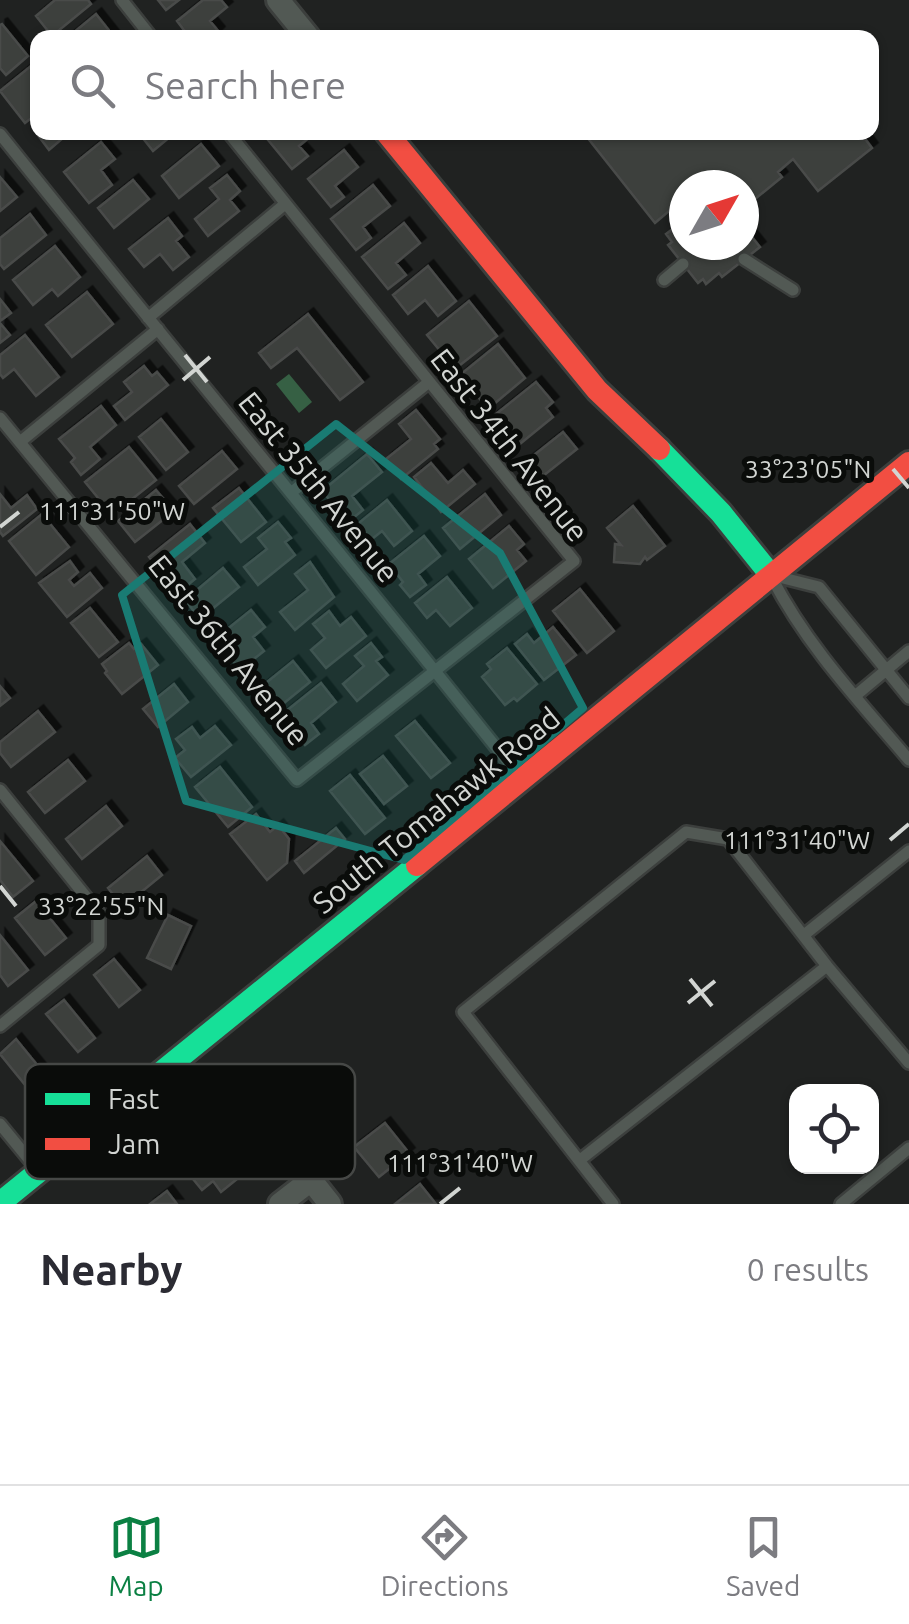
<!DOCTYPE html>
<html lang="en">
<head>
<meta charset="utf-8">
<style>
  :root { --surface:#fff; --page:#f2f2f3; --text:#2b2b33; --muted:#7c7c81; --line:#e1e1e2; --accent:#0b8043 }
  body { margin:0; font-family:Ubuntu,sans-serif; background:var(--page); color:var(--text) }
  .controls { position:absolute; right:30px; bottom:30px; display:grid; overflow:hidden; border-radius:20px; box-shadow:0 2px 8px #0004 }
  .controls button { width:90px; height:90px; display:grid; place-items:center; padding:0; border:0; border-bottom:2px solid var(--line); background:var(--surface); color:var(--text); font:50px sans-serif }
  .compass { position:absolute; left:669px; top:170px; width:90px; height:90px; border-radius:50%; background:var(--surface); box-shadow:0 2px 8px #0004; rotate:51deg }
  .list { margin:0; padding:0; list-style:none }
  h2 { display:flex; justify-content:space-between; align-items:center; height:130px; margin:0; padding:0 40px; font-size:42px }
  h2 small { font-size:32px; font-weight:400; color:var(--muted) }
  .icon { flex:none; width:55px; height:55px; fill:none; stroke:currentColor; stroke-width:2; stroke-linecap:round; stroke-linejoin:round }
  .map { position:relative; flex:none; width:909px; height:1204px; overflow:hidden }
  .search { position:absolute; background:var(--surface); box-shadow:0 2px 8px #0004; left:30px; right:30px; top:30px; height:110px; display:flex; align-items:center; gap:25px; box-sizing:border-box; padding:0 35px; border-radius:20px; color:var(--muted); font-size:38px }
  .sheet { height:280px; background:var(--surface) }
  nav { display:flex; justify-content:space-around; align-items:center; box-sizing:border-box; height:140px; border-top:2px solid var(--line); background:var(--surface); font-size:28px; color:var(--muted) }
  nav a { display:grid; justify-items:center; gap:5px }
  nav .on { color:var(--accent) }
  .map>svg:first-child { display:block }
  .water { fill:#366044 }
  .building { fill:#3e3f3e; stroke:#494b4a; stroke-width:2.5; filter:url(#shadow) }
  .lines { fill:none; stroke-linecap:round; stroke-linejoin:round }
  .lane-casing { stroke:#3c3f3d; stroke-width:16 }
  .street-casing { stroke:#3c3f3d; stroke-width:28 }
  .fast-casing { stroke:#3c3f3d; stroke-width:28 }
  .jam-casing { stroke:#3c3f3d; stroke-width:28 }
  .lane { stroke:#525954; stroke-width:11 }
  .street { stroke:#525954; stroke-width:22 }
  .fast { stroke:#16e098; stroke-width:22 }
  .jam { stroke:#f24e42; stroke-width:22 }
  .marked { fill:#197b73; fill-opacity:0.2; stroke:#197b73; stroke-width:8; stroke-linejoin:round }
  .ticks { fill:none; stroke:#d2d5d2; stroke-width:4 }
  .labels { text-anchor:middle; dominant-baseline:central; stroke-width:10; stroke-linejoin:round; paint-order:stroke }
  .street-label { font-size:30px; fill:#d2d5d2; stroke:#0a0c0a }
  .key { fill:#0a0c0a; stroke:#464846; stroke-width:2.5 }
  .key-label { font-size:28px; fill:#d2d5d2 }
  .ticks-label { font-size:25px; text-anchor:middle; fill:#d2d5d2; stroke:#0a0c0a; stroke-width:10; stroke-linejoin:round; paint-order:stroke }
</style>
</head>
<body>
<div class="map">
<svg width="909" height="1204" viewBox="0 0 909 1204">
  <defs>
    <filter id="shadow"><feDropShadow dx="5.5" dy="-5.5" stdDeviation="0" flood-color="#0009"/></filter>
  </defs>
  <rect width="100%" height="100%" fill="#202221"/>
  <!-- water -->
  <path class="water" d="M289,374L312,402L299,413L276,384Z"/>
  <!-- building -->
  <path class="building" d="M55,0H88L91,4L52,36L36,16Z
    M158,0H179L166,10Z
    M203,0H221L227,7L210,21L219,32L213,38H198L194,34L190,38L177,21Z
    M96,14L115,38H67Z
    M2,24L28,56L6,75L0,68V25Z
    M31,66L38,74V113L25,123L0,91Z
    M38,127V132H70L49,150L34,130Z
    M138,132H176L153,151Z
    M277,132H316L299,146L308,156L292,169L268,140Z
    M583,132H860L872,148L818,191L793,159L778,172L782,177L749,204L744,197V185H684V245H744V227L760,247L722,277L719,273L706,284L703,279L698,283L668,245L672,242L666,234L679,224L669,211L655,223Z
    M101,142L115,159L101,170L112,185L89,203L64,172Z
    M201,144L219,166L179,198L162,176Z
    M344,150L358,167L335,186L344,197L331,207L308,179Z
    M227,175L240,191L230,200L239,211L208,236L195,219L219,199L210,188Z
    M0,177L17,197L0,211Z
    M133,180L149,199L114,228L98,208Z
    M373,185L390,206L363,227L371,238L356,250L331,219Z
    M30,214L46,235L4,269L0,264V238Z
    M168,218L182,236L176,241L189,257L173,270L160,254L144,267L129,249Z
    M404,223L420,243L396,263L406,275L388,289L362,257Z
    M55,246L80,277L58,296L52,289L33,305L13,280Z
    M428,266L456,301L438,316L425,300L408,314L393,295Z
    M87,292L113,324L72,357L46,325Z
    M0,299L11,313L0,321Z
    M469,301L497,336L455,369L427,335Z
    M308,314L363,382L340,400L297,348L271,368L259,353Z
    M0,323L10,335L0,343Z
    M25,335L59,377L36,396L14,369L3,378L0,374V355Z
    M498,344L525,378L488,409L460,375Z
    M144,366L152,376L157,372L168,385L125,420L114,406L132,392L124,382Z
    M536,382L553,402L546,408L553,417L515,448L491,418Z
    M101,406L116,425L90,447L100,459L81,475L71,462L75,458L59,439Z
    M416,410L440,439L434,444L438,449L401,479L386,459L411,439L399,424Z
    M161,419L188,452L166,470L139,437Z
    M563,432L577,449L543,476L529,459Z
    M129,447L156,480L112,515L85,482Z
    M222,451L237,469L194,504L179,486Z
    M367,454L382,472L352,496L363,510L348,522L322,491Z
    M431,463L448,483L463,470L475,484L441,512L414,477Z
    M239,488L266,522L241,542L213,508Z
    M156,490L174,511L135,542L118,521Z
    M0,494L11,508L27,495L37,509L3,536L0,532Z
    M485,494L501,515L460,549L443,528Z
    M387,500L412,531L394,546L382,531L367,543L354,527Z
    M633,506L665,546L647,560L645,557L640,564L614,562L615,544L621,545L607,528Z
    M42,514L69,547L36,575L9,541Z
    M278,522L291,538L285,542L295,555L258,585L244,567L267,549L258,538Z
    M190,524L205,543L182,562L195,579L178,593L149,557Z
    M509,526L524,544L517,550L526,561L493,588L469,559Z
    M424,536L440,556L418,574L426,585L410,597L400,585L403,582L389,564Z
    M70,561L78,572L69,580L74,586L90,573L102,588L67,617L39,583Z
    M310,562L334,597L295,630L280,612L308,590L295,574Z
    M223,568L239,587L200,619L185,600Z
    M447,577L472,608L450,626L436,610L427,618L415,603Z
    M580,589L614,631L587,653L553,611Z
    M90,608L118,642L99,657L71,623Z
    M251,610L265,627L253,637L264,651L240,670L215,639Z
    M329,611L340,626L351,617L366,636L326,668L311,650L325,638L313,624Z
    M553,627L576,655L544,680L515,644L527,634L534,643Z
    M129,643L134,649L141,644L158,665L122,694L105,673L107,671L102,664Z
    M371,643L382,657L376,661L388,675L357,701L343,684L364,666L355,656Z
    M507,648L537,684L517,701L514,698L505,705L482,677L491,669L487,664Z
    M293,661L310,682L273,712L256,691Z
    M321,683L336,702L311,723L319,734L305,745L280,716Z
    M174,684L188,702L158,727L143,709Z
    M0,686L10,698L0,706Z
    M38,711L55,732L11,767L0,753V742Z
    M415,721L450,763L431,778L396,736Z
    M215,726L231,745L191,777L175,758L185,750L176,739L192,727L200,738Z
    M383,756L407,786L384,804L360,774Z
    M68,760L85,781L45,813L28,792Z
    M220,767L252,807L228,827L195,787Z
    M350,775L385,818L365,834L330,791Z
    M106,806L122,826L82,859L66,839Z
    M256,814L270,832L278,825L289,839L287,863L267,880L230,834Z
    M336,828L345,839L304,873L295,861Z
    M0,841L33,881L13,897L0,880Z
    M147,856L162,875L123,907L108,888Z
    M36,901L66,938L45,955L15,918Z
    M168,915L191,926L171,969L147,958Z
    M0,935L28,970L8,986L0,975Z
    M114,959L140,990L119,1007L94,975Z
    M64,1000L95,1038L78,1052L46,1014Z
    M16,1039L47,1077L30,1091L0,1054Z
    M385,1123L409,1153L379,1177L354,1147Z
    M202,1135L237,1179L221,1192L213,1181L202,1190L175,1157Z
    M420,1184L436,1204H395Z
    M167,1191L177,1204H150Z"/>
  <g class="lines">
    <!-- lane casing -->
    <g class="lane-casing">
      <path id="lane" d="M122,0L152,38
        M0,134C172,349 348,561 519,776
        M744,259L793,290
        M664,280L683,264
        M148,318L285,204
        M0,418L297,780L574,561L228,132
        M20,442L158,329
        M292,492L429,382
        M779,577L819,587L909,698
        M772,578C807,646 860,702 909,760
        M855,696L909,651
        M0,790L99,913V945L0,1026
        M804,935L909,851
        M0,1124L36,1168
        M580,1160L827,966
        M613,1204L463,1012L686,832L728,839L827,966L909,1063
        M841,1204L909,1148"/>
    </g>
    <!-- street casing -->
    <g class="street-casing">
      <path id="street" d="M278,0L309,38
        M280,1204L311,1180L330,1204"/>
    </g>
    <!-- fast casing -->
    <g class="fast-casing">
      <path id="fast" d="M659,449L721,513L770,574
        M0,1203L417,865"/>
    </g>
    <!-- jam casing -->
    <g class="jam-casing">
      <path id="jam" d="M386,132L597,390L659,449
        M417,865L909,463"/>
    </g>
    <!-- lane -->
    <use href="#lane" class="lane"/>
    <!-- street -->
    <use href="#street" class="street"/>
    <!-- fast -->
    <use href="#fast" class="fast"/>
    <!-- jam -->
    <use href="#jam" class="jam"/>
  </g>
  <!-- marked area -->
  <path class="marked" d="M336,424L500,553L583,708L404,860L186,801L122,595Z"/>
  <!-- ticks -->
  <path class="ticks" d="M185,355L207,382M183,380L210,357M893,469L909,488M0,527L19,512M890,840L909,824M0,886L16,906M690,979L712,1006M688,1003L715,981M440,1204L460,1188"/>
  <g class="labels">
    <!-- street labels -->
    <g class="street-label">
      <text transform="translate(510 445) rotate(52)">East 34th Avenue</text>
      <text transform="translate(319 487) rotate(51)">East 35th Avenue</text>
      <text transform="translate(229 650) rotate(51)">East 36th Avenue</text>
      <text transform="translate(436 810) rotate(-39)">South Tomahawk Road</text>
    </g>
  </g>
  <!-- legend -->
  <rect x="25" y="1064" width="330" height="115" rx="15" class="key"/>
  <rect x="45" y="1093" width="45" height="12" fill="#16e098"/>
  <rect x="45" y="1138" width="45" height="12" fill="#f24e42"/>
  <g class="key-label">
    <text x="108" y="1109">Fast</text>
    <text x="108" y="1154">Jam</text>
  </g>
  <g class="ticks-label">
    <text x="808" y="478">33°23'05"N</text>
    <text x="112" y="520">111°31'50"W</text>
    <text x="797" y="849">111°31'40"W</text>
    <text x="101" y="915">33°22'55"N</text>
    <text x="460" y="1172">111°31'40"W</text>
  </g>
</svg>
<div class="controls">
<button><svg class="icon" aria-label="locate" viewBox="0 0 24 24"><circle cx="12" cy="12" r="6"/><path d="M12 2v4M12 18v4M2 12h4M18 12h4"/></svg></button>
</div>
<svg class="compass" viewBox="-18 -18 36 36"><path d="M0-13l5 13h-10z" fill="#e53935"/><path d="M0 13l5-13h-10z" fill="#7c7c81"/></svg>
<div class="search"><svg class="icon" aria-label="search" viewBox="0 0 24 24"><circle cx="10" cy="10" r="6"/><path d="M15 15l6 6"/></svg>Search here</div>
</div>
<section class="sheet">
<h2>Nearby<small>0 results</small></h2>
<ul class="list">
</ul>
</section>
<nav>
<a class="on"><svg class="icon" aria-label="map" viewBox="0 0 24 24"><path d="M3 6l6-2 6 2 6-2v14l-6 2-6-2-6 2zM9 4v14M15 6v14"/></svg>Map</a>
<a><svg class="icon" aria-label="directions" viewBox="0 0 24 24"><path d="M12 3l9 9-9 9-9-9zM9 14v-3h6M13 9l2 2-2 2"/></svg>Directions</a>
<a><svg class="icon" aria-label="saved" viewBox="0 0 24 24"><path d="M7 4h10v16l-5-4-5 4z"/></svg>Saved</a>
</nav>
</body>
</html>
